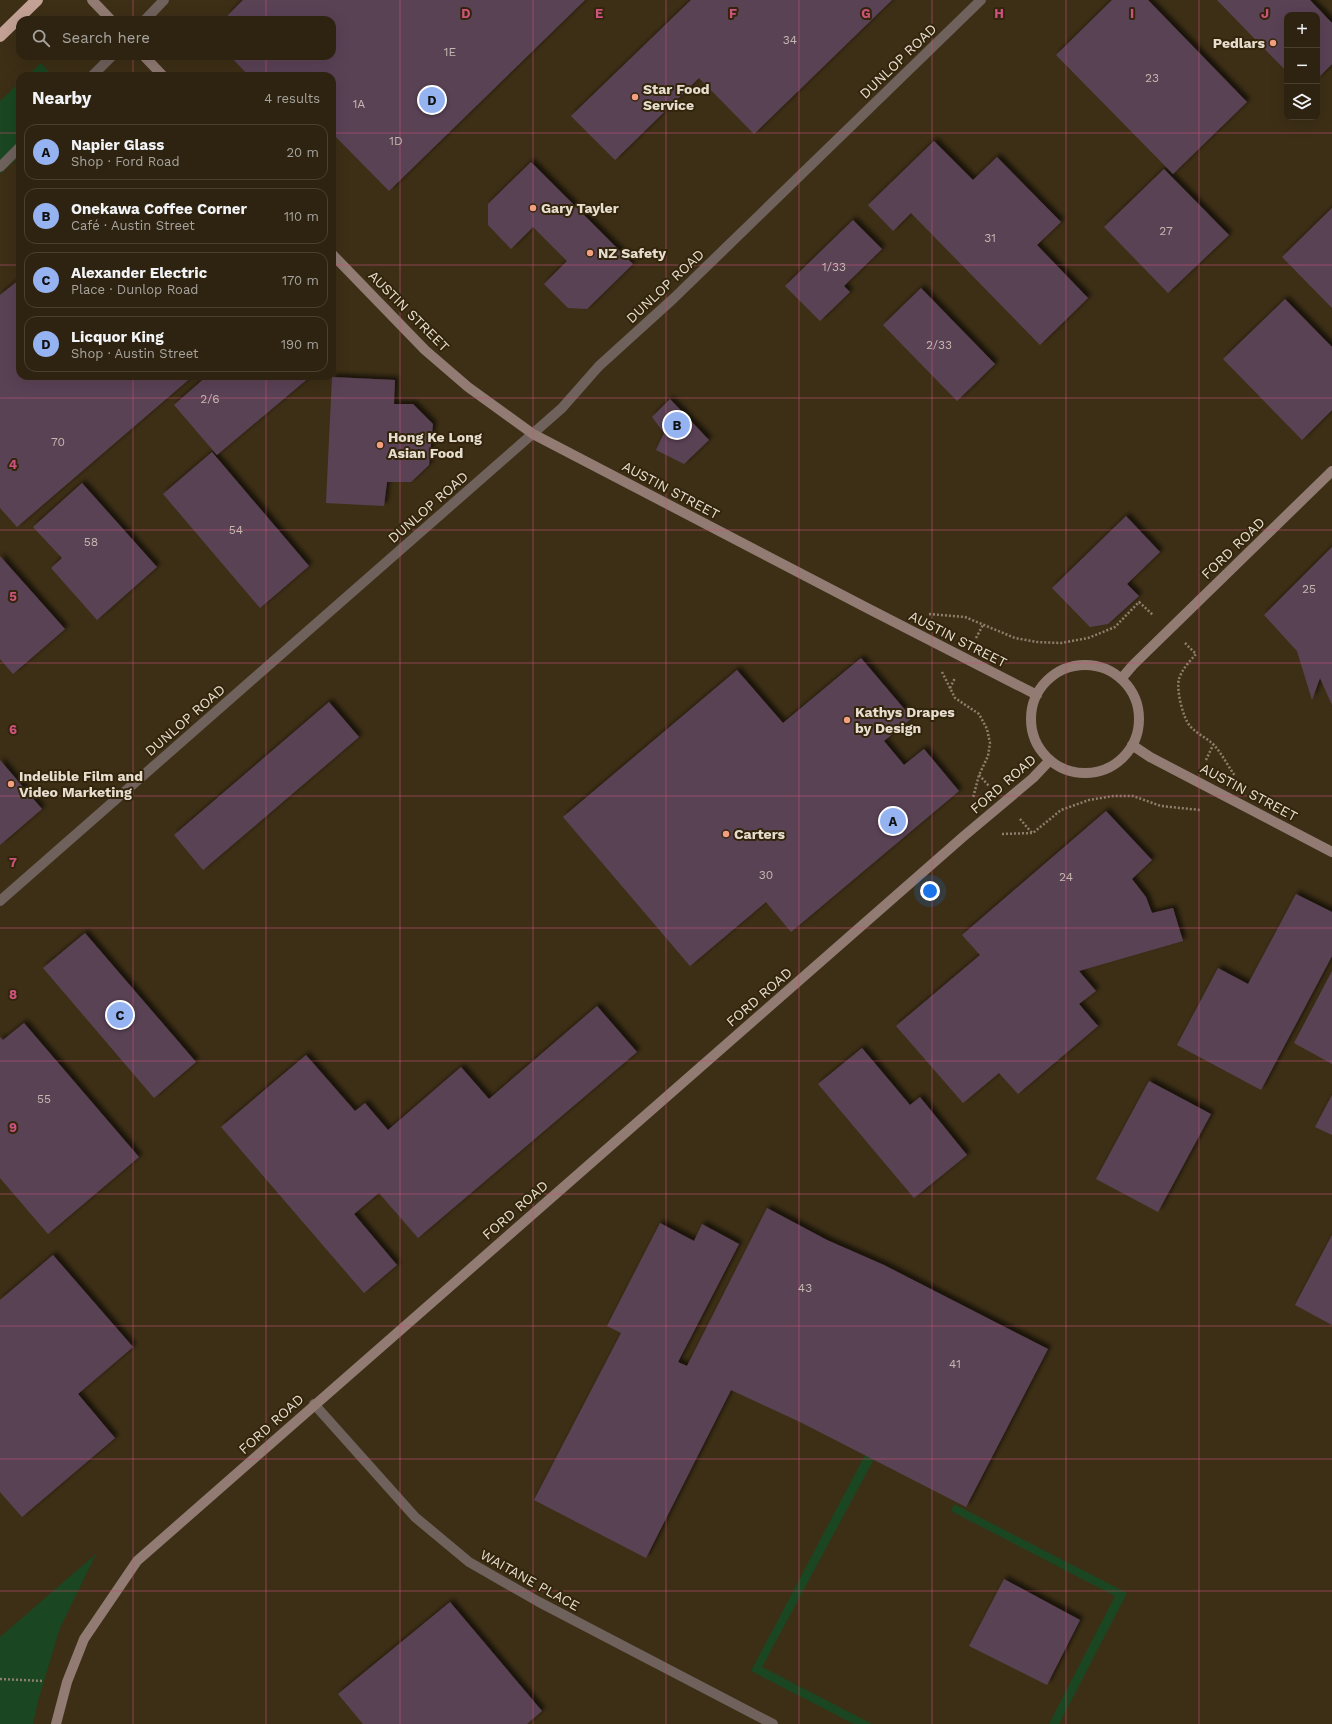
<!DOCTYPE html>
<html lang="en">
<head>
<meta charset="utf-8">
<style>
  :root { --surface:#2e2310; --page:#362b19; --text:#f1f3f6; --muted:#a7a49f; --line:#494030; --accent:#95b2f1 }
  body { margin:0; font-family:"Work Sans",sans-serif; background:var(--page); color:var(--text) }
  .controls { position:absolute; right:12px; top:12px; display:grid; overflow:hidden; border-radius:8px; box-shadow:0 4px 16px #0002 }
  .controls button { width:36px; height:36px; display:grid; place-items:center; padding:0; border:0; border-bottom:1px solid var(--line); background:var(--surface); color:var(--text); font:20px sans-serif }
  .you { position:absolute; left:930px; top:891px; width:14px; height:14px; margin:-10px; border:3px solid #fff; border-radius:50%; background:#1a73e8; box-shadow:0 0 0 6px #1a73e833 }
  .badge { display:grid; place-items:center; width:26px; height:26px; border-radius:50%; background:var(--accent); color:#111; font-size:13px; font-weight:700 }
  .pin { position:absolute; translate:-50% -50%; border:2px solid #fff; box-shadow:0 1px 4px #0006 }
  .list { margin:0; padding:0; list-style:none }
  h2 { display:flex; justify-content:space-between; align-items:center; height:52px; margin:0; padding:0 16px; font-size:17px }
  h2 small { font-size:13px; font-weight:400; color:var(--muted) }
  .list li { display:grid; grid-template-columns:26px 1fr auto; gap:12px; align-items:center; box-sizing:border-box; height:56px; margin:0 8px 8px; padding:0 8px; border:1px solid var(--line); border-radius:12px }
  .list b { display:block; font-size:15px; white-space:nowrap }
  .list p { margin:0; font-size:13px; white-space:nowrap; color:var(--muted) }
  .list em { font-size:13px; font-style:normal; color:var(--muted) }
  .icon { flex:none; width:22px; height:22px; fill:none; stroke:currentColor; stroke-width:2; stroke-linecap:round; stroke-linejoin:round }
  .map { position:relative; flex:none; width:1332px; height:1724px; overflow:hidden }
  .search { position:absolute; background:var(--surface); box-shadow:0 4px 16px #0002; left:16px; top:16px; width:320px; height:44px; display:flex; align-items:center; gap:10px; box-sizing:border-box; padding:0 14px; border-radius:12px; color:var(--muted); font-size:15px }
  .panel { position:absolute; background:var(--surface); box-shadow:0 4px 16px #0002; left:16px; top:72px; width:320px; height:308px; border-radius:12px }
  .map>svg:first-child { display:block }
  .green { fill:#1a4721 }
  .building { fill:#5a4255; filter:url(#shadow) }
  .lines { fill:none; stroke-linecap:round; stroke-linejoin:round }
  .path { stroke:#8c806c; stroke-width:2.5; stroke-dasharray:2 2; stroke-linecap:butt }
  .lane { stroke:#6f615c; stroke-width:10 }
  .street { stroke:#6f615c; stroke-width:10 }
  .secondary { stroke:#917b73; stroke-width:10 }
  .highway { stroke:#c3a195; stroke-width:12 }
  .grid { fill:none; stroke:#cd537e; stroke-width:1; stroke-opacity:0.55 }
  .poi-dot { fill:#f2a081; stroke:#33250c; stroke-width:1.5 }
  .labels { text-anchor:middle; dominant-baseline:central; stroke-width:4; stroke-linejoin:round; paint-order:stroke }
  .number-label { font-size:12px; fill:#c4b7b0 }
  .poi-label { font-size:14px; font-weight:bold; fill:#e7decf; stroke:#33250c; text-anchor:start }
  .street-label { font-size:14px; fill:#e7decf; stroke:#33250c }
  .grid-label { font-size:13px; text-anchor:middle; font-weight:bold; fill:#cd537e; stroke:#33250c; stroke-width:4; stroke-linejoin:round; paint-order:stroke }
</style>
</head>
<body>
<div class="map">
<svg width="1332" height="1724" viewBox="0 0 1332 1724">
  <defs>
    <filter id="shadow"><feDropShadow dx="3.5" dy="-3.5" stdDeviation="2" flood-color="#0009"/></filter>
  </defs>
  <rect width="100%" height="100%" fill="#3d2f16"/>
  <!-- green -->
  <path class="green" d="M41,63L52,76H27Z
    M20,82V156L0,174V101Z
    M865,1455L874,1459L762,1667L872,1724H854L751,1671Z
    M954,1504L1127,1593L1059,1724H1049L1115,1596L951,1511Z
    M96,1554L60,1628L38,1701L33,1724H0V1637Z"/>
  <!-- building -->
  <path class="building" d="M243,0H585L389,191L332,133V76H249L230,56H332V20H229L228,15Z
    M691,0H892L754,134L699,78L615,160L571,116Z
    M1112,0H1148L1247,102L1173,174L1056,55Z
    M1217,0H1310L1332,23V64L1317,79V15H1287V72Z
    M934,141L973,180L997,157L1061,222L1037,245L1088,298L1040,345L911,213L893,231L868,205Z
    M531,162L633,264L587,309L568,308L544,284L567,261L533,227L511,249L488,225V204Z
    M1164,169L1229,235L1168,293L1104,227Z
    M1332,208V308L1282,257Z
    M853,220L882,249L844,286L850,292L820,321L785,286Z
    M20,279V376H193L17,527L0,508V295Z
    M921,288L995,364L957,401L883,325Z
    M1285,299L1332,347V410L1302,440L1223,359Z
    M207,376H311L217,455L174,405Z
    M332,377L395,380L394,404H413L433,424L429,465L411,482H387L384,506L326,503Z
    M670,399L709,440L684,464L656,450L664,433L652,417Z
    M212,452L309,566L260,608L163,494Z
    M82,483L157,567L97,620L51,568L62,558L33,527Z
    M1126,516L1160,552L1127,584L1139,596L1108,624L1090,627L1052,588Z
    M1332,547V705L1320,678L1312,700L1297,651L1264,615Z
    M0,556L65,629L13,674L0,659Z
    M861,658L912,718L884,741L904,765L924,749L959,791L791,932L766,902L690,966L563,817L737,670L783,723Z
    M329,702L359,737L203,870L174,835Z
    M0,760L42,809L0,845Z
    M1106,811L1152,860L1132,879L1146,897L1152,913L1173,908L1183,941L1079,971L1096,991L1079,1004L1098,1026L1018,1094L999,1073L963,1103L896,1026L980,955L962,935Z
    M1296,894L1332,912V956L1261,1090L1177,1045L1218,968L1248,984Z
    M85,933L196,1062L154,1098L43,968Z
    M1332,971V1064L1294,1043Z
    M597,1006L637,1052L418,1238L379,1193L354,1214L397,1265L364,1293L221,1127L306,1055L355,1111L365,1103L388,1130L461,1067L489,1099Z
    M24,1023L139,1157L48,1234L0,1178V1037L3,1040Z
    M862,1048L910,1105L920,1097L967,1155L914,1198L818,1084Z
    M1149,1081L1211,1114L1158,1212L1096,1179Z
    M1332,1095V1135L1315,1127Z
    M767,1208L827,1240L884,1265L1048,1349L966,1507L802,1423L731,1390L646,1558L534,1500L621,1333L607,1326L660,1223L694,1241L702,1224L739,1244L678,1362L687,1366Z
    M1332,1235V1325L1295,1305Z
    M53,1255L133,1347L78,1394L115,1438L22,1517L0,1492V1300Z
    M1004,1579L1080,1620L1047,1685L969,1646Z
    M450,1602L542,1711L527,1724H363L338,1694Z"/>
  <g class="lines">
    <!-- path -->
    <path class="path" d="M929,614L965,617L1015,638L1037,642L1061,643L1088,638L1115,627L1139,602L1153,615
      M976,638L983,625
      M1185,643L1196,654C1190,661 1182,669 1179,679C1176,690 1183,718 1190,726C1197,734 1207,738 1214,745C1222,754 1228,766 1235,776
      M942,672L955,698L979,714L987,729L990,743L988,756L979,775L973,798
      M950,688L955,678
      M1206,760L1213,745
      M979,775L989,786
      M1020,819L1032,833
      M1002,834L1033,833L1061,810L1089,800L1113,796H1133L1161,806L1200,810
      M0,1679L44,1681"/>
    <!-- lane -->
    <path class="lane" d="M145,20L164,0
      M92,76L112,56
      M0,167L20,147"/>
    <!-- street -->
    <path class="street" d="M0,901L562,408L599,366L674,298L981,0
      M314,1404L415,1517L469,1562L539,1602L773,1724"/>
    <!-- secondary -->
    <path class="secondary" d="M92,0L111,20
      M144,56L163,76
      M332,254L425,350L468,387L533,434L869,609L1037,695
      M1031 719a54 54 0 1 1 108 0a54 54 0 1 1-108 0Z
      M1121,679L1133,665L1332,471
      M1132,745L1150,757L1332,852
      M56,1724L67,1682L84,1639L137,1561L964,836L1033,778L1050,760"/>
    <!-- highway -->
    <path class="highway" d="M0,36L37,0"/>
  </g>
  <!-- grid -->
  <path class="grid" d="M133,0V20M266,0V20M400,0V1724M533,0V1724M666,0V1724M799,0V1724M932,0V1724M1066,0V1724M1199,0V1724M133,56V76M266,56V76M0,133H20M332,133H1332M0,265H20M332,265H1332M133,376V1724M266,376V1724M0,398H1332M0,530H1332M0,663H1332M0,796H1332M0,928H1332M0,1061H1332M0,1194H1332M0,1326H1332M0,1459H1332M0,1591H1332"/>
  <!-- markers -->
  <g class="poi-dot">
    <circle cx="1273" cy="43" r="4"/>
    <circle cx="635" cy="97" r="4"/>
    <circle cx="533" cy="208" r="4"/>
    <circle cx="590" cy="253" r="4"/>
    <circle cx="380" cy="445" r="4"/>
    <circle cx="847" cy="720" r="4"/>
    <circle cx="11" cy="784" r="4"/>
    <circle cx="726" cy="834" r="4"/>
  </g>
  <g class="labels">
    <!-- number labels -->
    <g class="number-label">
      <text x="790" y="40">34</text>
      <text x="450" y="52">1E</text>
      <text x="1152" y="78">23</text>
      <text x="359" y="104">1A</text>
      <text x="396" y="141">1D</text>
      <text x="1166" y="231">27</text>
      <text x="990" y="238">31</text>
      <text x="834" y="267">1/33</text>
      <text x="939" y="345">2/33</text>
      <text x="210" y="399">2/6</text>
      <text x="58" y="442">70</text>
      <text x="236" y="530">54</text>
      <text x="91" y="542">58</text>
      <text x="1309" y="589">25</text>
      <text x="766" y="875">30</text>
      <text x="1066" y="877">24</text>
      <text x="44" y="1099">55</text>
      <text x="805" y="1288">43</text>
      <text x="955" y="1364">41</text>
    </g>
    <!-- poi labels -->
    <g class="poi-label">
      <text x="1265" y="43" text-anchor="end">Pedlars</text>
      <text x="643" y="89">Star Food<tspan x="643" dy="16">Service</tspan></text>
      <text x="541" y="208">Gary Tayler</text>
      <text x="598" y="253">NZ Safety</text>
      <text x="388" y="437">Hong Ke Long<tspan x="388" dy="16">Asian Food</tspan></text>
      <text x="855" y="712">Kathys Drapes<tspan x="855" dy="16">by Design</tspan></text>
      <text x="19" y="776">Indelible Film and<tspan x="19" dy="16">Video Marketing</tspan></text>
      <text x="734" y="834">Carters</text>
    </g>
    <!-- street labels -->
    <g class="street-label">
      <text transform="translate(898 61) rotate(-44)">DUNLOP ROAD</text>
      <text transform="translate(665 286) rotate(-43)">DUNLOP ROAD</text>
      <text transform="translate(409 311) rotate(45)">AUSTIN STREET</text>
      <text transform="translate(671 490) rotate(28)">AUSTIN STREET</text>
      <text transform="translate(428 507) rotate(-41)">DUNLOP ROAD</text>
      <text transform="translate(1233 548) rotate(-44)">FORD ROAD</text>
      <text transform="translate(958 639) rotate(27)">AUSTIN STREET</text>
      <text transform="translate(185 720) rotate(-41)">DUNLOP ROAD</text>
      <text transform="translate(1003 784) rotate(-41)">FORD ROAD</text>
      <text transform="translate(1249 792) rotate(28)">AUSTIN STREET</text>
      <text transform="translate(759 997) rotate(-41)">FORD ROAD</text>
      <text transform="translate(515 1210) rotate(-41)">FORD ROAD</text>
      <text transform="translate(271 1424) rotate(-42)">FORD ROAD</text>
      <text transform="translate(530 1580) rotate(29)">WAITANE PLACE</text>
    </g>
  </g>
  <g class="grid-label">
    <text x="466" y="18">D</text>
    <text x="599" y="18">E</text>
    <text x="733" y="18">F</text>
    <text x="866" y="18">G</text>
    <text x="999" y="18">H</text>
    <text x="1132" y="18">I</text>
    <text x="1265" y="18">J</text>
    <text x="13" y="469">4</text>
    <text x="13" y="601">5</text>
    <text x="13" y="734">6</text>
    <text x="13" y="867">7</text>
    <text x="13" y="999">8</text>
    <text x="13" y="1132">9</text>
  </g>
</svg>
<div class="controls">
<button>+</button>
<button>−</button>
<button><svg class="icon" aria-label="layers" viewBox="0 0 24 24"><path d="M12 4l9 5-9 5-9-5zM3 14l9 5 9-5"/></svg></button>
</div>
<div class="you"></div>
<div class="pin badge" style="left:893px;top:821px">A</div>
<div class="pin badge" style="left:677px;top:425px">B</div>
<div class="pin badge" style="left:120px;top:1015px">C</div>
<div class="pin badge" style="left:432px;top:100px">D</div>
<div class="search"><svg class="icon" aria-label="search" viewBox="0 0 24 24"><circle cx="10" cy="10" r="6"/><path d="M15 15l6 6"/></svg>Search here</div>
<section class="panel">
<h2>Nearby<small>4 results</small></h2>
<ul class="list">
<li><span class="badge">A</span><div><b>Napier Glass</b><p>Shop · Ford Road</p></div><em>20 m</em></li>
<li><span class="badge">B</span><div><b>Onekawa Coffee Corner</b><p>Café · Austin Street</p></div><em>110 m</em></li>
<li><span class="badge">C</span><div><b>Alexander Electric</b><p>Place · Dunlop Road</p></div><em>170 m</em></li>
<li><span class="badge">D</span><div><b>Licquor King</b><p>Shop · Austin Street</p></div><em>190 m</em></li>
</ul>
</section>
</div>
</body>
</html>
